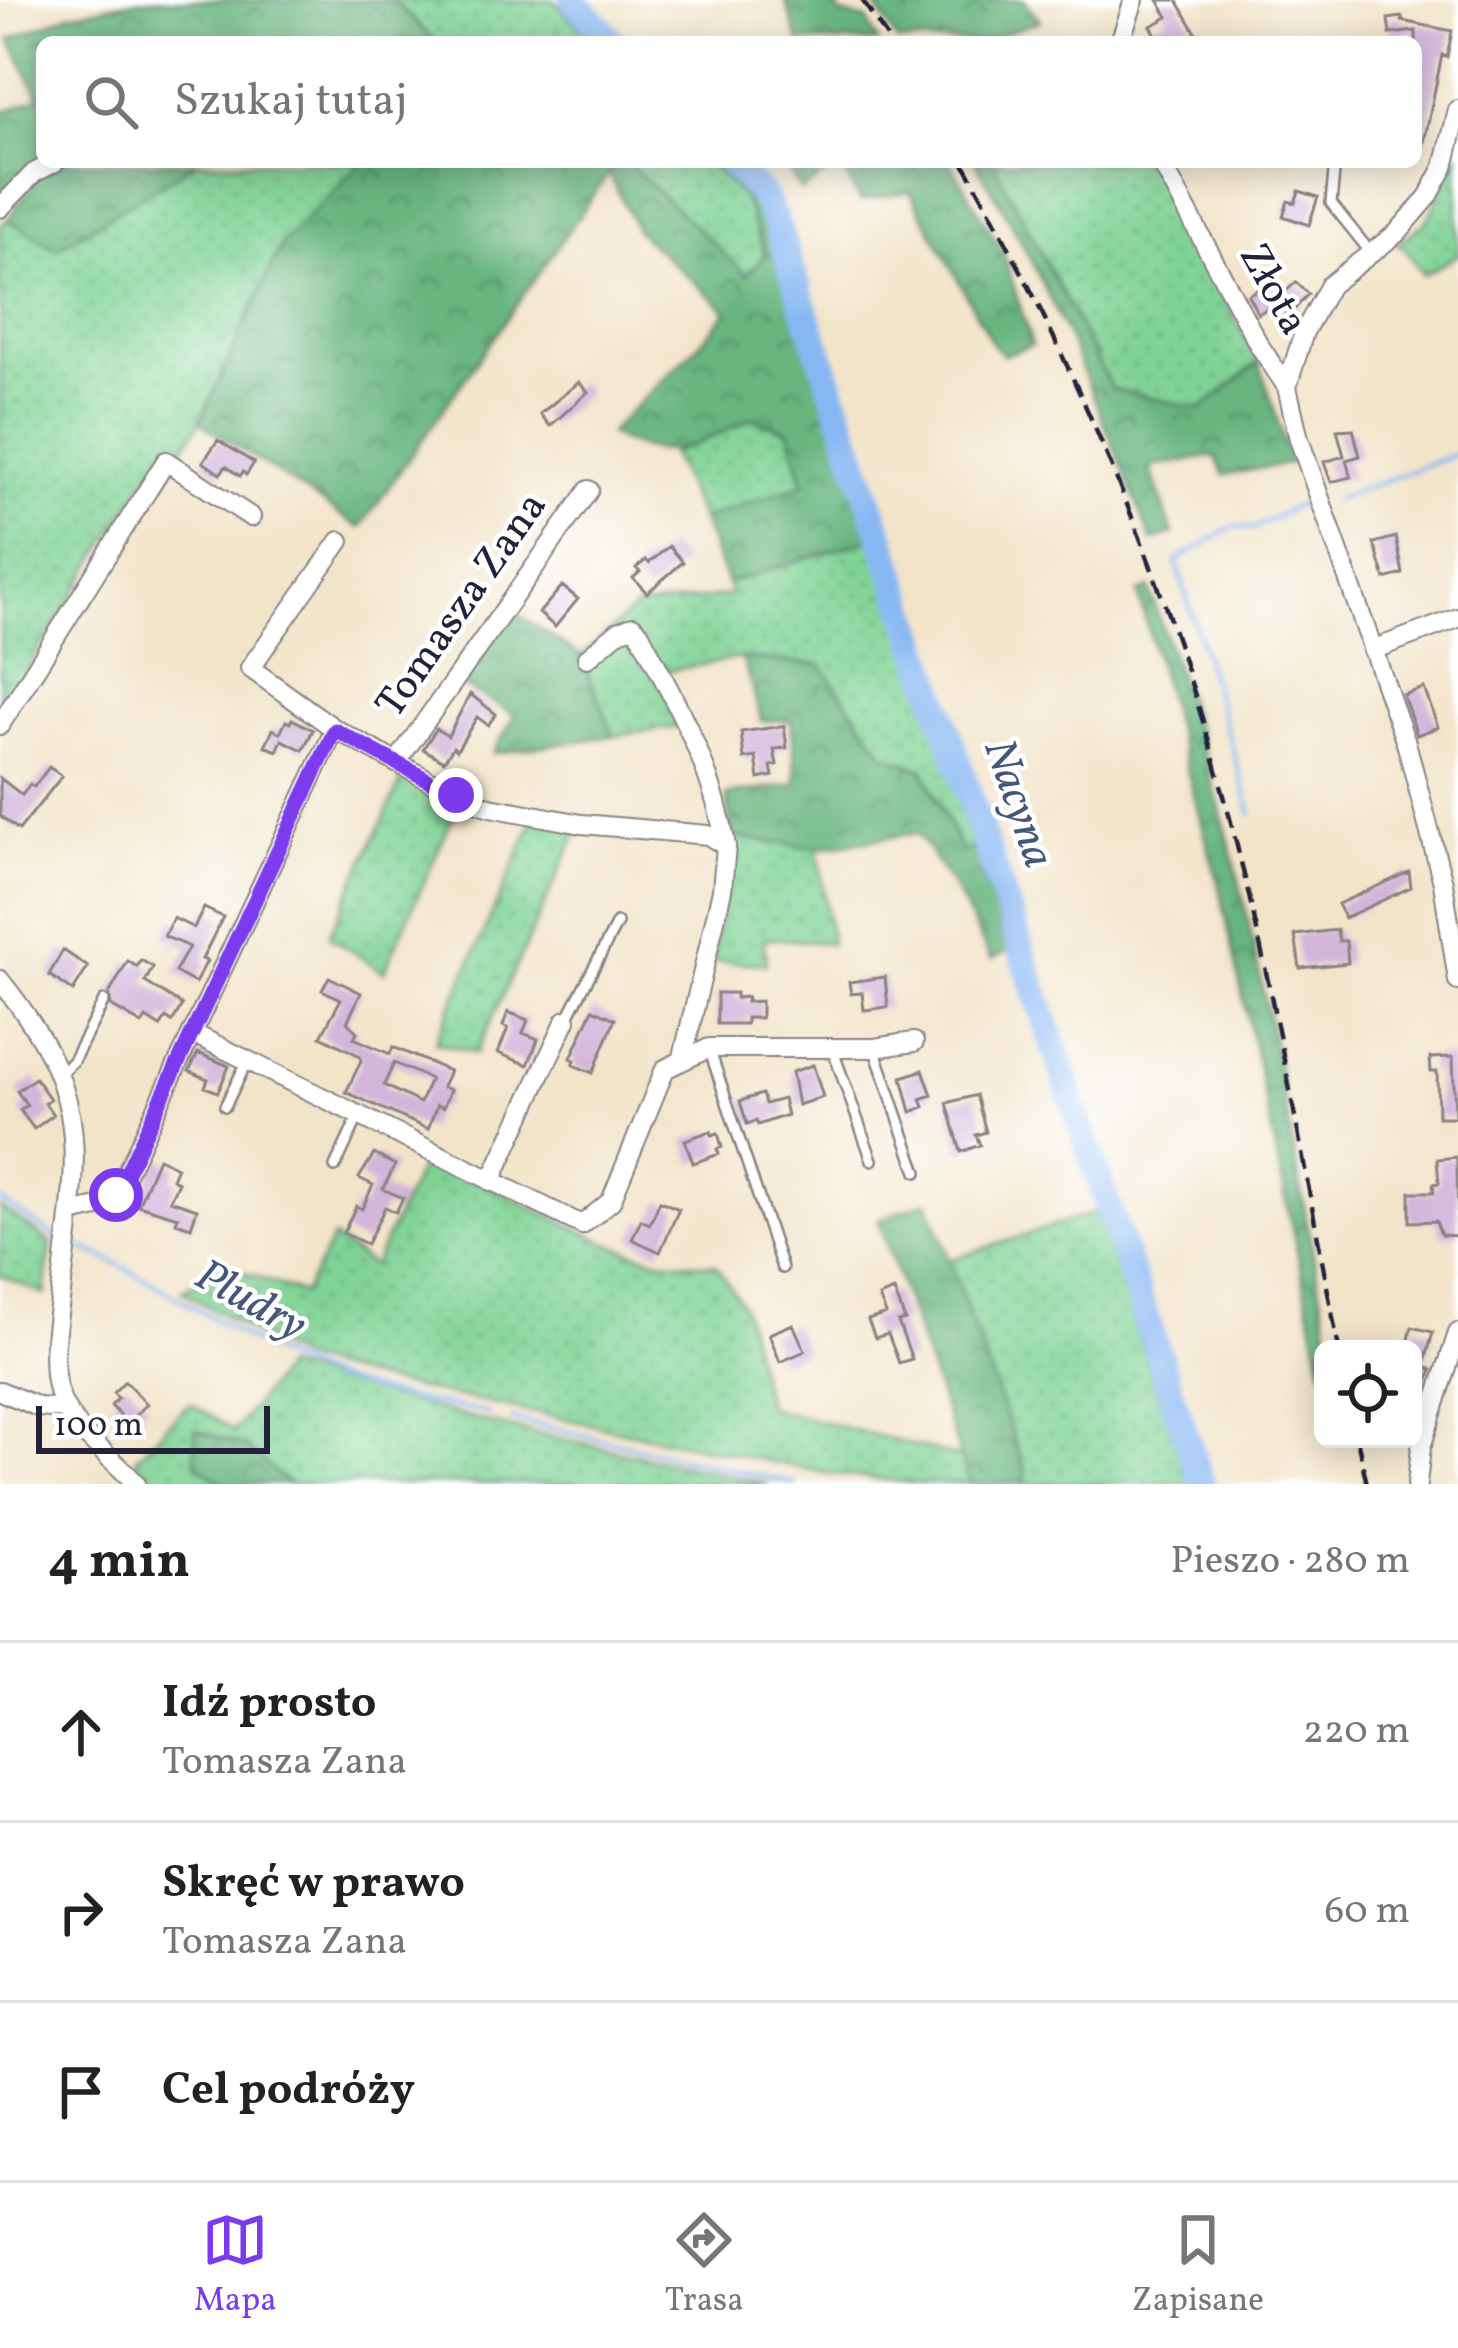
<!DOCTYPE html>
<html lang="pl">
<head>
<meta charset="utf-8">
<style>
  :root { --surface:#fff; --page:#f2f2f2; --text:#222; --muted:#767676; --line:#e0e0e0; --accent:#7c3aed }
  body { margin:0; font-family:Vollkorn,serif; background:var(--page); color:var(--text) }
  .controls { position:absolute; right:36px; bottom:36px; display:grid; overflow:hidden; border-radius:18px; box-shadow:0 6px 30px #0003 }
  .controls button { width:108px; height:108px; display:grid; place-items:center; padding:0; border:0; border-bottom:3px solid var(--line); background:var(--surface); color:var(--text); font:60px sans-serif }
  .scale { position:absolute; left:36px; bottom:30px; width:234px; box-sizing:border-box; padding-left:12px; border:6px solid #22223b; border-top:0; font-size:33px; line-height:42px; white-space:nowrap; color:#22223b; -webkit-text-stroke:9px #fff; paint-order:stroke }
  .stop { position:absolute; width:36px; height:36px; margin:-27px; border:9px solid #7c3aed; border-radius:50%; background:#fff }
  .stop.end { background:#7c3aed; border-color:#fff; box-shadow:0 3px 12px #0008 }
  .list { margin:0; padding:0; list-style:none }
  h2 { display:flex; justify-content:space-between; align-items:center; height:156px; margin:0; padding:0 48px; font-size:51px }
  h2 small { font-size:39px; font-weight:400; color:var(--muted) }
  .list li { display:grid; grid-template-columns:78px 1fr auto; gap:36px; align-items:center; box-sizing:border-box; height:180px; padding:0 48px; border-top:3px solid var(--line) }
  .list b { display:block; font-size:45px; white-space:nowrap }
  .list p { margin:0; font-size:39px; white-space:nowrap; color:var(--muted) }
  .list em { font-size:39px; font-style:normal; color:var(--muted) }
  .icon { flex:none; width:66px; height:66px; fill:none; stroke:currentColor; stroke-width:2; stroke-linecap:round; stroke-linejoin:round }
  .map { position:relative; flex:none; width:1458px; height:1484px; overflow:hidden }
  .search { position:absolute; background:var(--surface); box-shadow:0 6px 30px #0003; left:36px; right:36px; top:36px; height:132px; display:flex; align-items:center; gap:30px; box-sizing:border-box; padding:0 42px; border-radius:18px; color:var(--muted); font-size:45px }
  .sheet { height:696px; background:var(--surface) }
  nav { display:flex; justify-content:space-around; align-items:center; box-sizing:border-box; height:168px; border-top:3px solid var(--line); background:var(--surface); font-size:33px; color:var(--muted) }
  nav a { display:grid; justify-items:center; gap:6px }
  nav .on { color:var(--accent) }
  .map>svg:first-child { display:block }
  .grass { fill:url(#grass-dots); stroke:#517a68; stroke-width:3 }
  .forest { fill:url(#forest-crowns); stroke:#456c5c; stroke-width:3 }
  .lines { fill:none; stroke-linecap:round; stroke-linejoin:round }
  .stream { stroke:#87b7f3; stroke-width:4.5 }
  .river { stroke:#87b7f3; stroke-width:27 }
  .building { fill:#d2b5db; fill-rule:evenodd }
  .service-casing { stroke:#8a8382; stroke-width:14 }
  .minor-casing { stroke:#8a8382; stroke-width:22 }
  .service { stroke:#fff; stroke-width:9 }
  .minor { stroke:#fff; stroke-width:18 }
  .rail { stroke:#22223b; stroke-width:4.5; stroke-dasharray:18 9; stroke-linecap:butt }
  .route { stroke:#7c3aed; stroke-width:15 }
  .labels { text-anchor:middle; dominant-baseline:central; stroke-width:9; stroke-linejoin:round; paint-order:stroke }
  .street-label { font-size:42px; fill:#22223b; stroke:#fff }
  .water-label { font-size:45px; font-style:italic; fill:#45567b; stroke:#fff }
</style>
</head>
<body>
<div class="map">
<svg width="1458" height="1484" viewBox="0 0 1458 1484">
  <defs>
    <pattern id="grass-dots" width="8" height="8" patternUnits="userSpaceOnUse" patternTransform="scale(3)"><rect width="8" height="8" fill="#80d395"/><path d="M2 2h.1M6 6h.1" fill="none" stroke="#6eb581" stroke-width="1.8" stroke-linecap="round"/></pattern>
    <pattern id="forest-crowns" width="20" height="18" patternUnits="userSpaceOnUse" patternTransform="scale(3)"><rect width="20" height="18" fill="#68b57e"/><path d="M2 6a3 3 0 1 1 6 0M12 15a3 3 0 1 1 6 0" fill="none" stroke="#559368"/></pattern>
  </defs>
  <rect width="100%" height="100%" fill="#fff"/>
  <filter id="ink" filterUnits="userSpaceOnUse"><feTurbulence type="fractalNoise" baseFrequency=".00833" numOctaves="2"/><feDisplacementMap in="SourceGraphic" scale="24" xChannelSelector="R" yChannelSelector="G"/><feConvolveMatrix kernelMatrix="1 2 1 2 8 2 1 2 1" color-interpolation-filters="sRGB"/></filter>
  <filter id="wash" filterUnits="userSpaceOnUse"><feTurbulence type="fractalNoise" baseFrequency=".004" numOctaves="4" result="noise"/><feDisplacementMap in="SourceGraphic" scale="48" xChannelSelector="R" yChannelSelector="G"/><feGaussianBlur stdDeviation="2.7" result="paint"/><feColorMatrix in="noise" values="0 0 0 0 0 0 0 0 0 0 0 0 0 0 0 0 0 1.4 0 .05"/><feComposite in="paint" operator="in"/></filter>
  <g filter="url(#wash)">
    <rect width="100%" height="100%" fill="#f2e4c9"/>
    <!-- grass -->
    <path class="grass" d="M392,0H554L594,42H436Z
      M1458,152V255L1423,275L1406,250L1397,244L1427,221Z
      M197,162H362L282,244L200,422L175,460L164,451L0,712V226L8,219L56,249Z
      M627,162H709L745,200L766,256L747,276Z
      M993,162H1153L1259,362L1201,410L1112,389Z
      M753,418L789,431L804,484L701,520L671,454Z
      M872,538L974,848L963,854L923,769L885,755L821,665L742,658L660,672L677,727L614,736L581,656L635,608L731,595L727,583Z
      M404,775L459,803L384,972L329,936Z
      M534,820L579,829L476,1053L435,1042Z
      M732,837L818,848L831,943L764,938L766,964L713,961Z
      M425,1157L612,1245L658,1260L716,1265L743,1306L767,1407L961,1458L970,1483L1026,1472L949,1260L1097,1212L1189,1484H922L826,1473L371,1379L299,1359L182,1291L225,1265L303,1294L333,1238L373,1266Z
      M0,1207L51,1243L45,1295L0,1275Z
      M284,1367L473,1419L768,1484H289L244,1446L196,1430L195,1462L224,1484H156L135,1459L187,1405L192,1404L234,1431Z"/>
    <!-- forest -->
    <path class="forest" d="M139,0H392L436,42H192L187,35L167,42H42V157L31,162L0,198V113L40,98L10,39L70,14Z
      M785,0H831L841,14L867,20L878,42H799Z
      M872,0H1024L1040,21L979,42H898Z
      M65,162H197L56,249L8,219L38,176Z
      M362,162H626L747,275L765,255L745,200L709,162H722L757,199L780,253L872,538L727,583L701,520L804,484L789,431L753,418C694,443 672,468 609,434C647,391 693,357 727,311L637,231L609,173L360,528L200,422L282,244Z
      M783,162H950L1003,252L1032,345L1004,355L994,346L910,191L860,201L840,164L801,191Z
      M975,162H993L1112,389L1201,409L1259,362L1291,463L1224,475L1215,456L1150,467L1173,534L1152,541C1100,412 1050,279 975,162Z
      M1149,588C1185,695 1222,801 1246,911C1279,1056 1301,1204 1332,1349H1323V1373L1220,889L1138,593Z
      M511,610L581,656L614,736L493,753L515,715L459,684Z
      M742,658L821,665L885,755L923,769L962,853L974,848L1009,951L991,959L957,893L917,833L818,848L732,837L727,795L797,784L791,720L762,721Z
      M928,1201L1026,1473L1024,1483L970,1484L878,1220Z
      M195,1429L244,1446L289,1484H224L195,1462Z"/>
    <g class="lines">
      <!-- stream -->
      <path class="stream" d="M1334,500L1458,453
        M1252,814L1176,561L1234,526L1253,529L1298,505L1308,504
        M1064,1076L1072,1065
        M0,1200L60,1240
        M70,1244C152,1273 221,1330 300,1366C358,1392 427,1400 489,1414
        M512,1419L795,1484"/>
      <!-- river -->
      <path class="river" d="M573,0L614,42
        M729,162L764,198L776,223L1202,1484"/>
    </g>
    <g id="blocks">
      <!-- building -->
      <path class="building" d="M1158,0H1177L1196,33L1180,42H1160L1151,26L1168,17Z
        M1402,17V21L1452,31L1447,57L1442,55L1422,152H1416V31L1390,34L1388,19Z
        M1299,191L1318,197L1309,225L1283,216L1288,201L1295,203Z
        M1271,281L1281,296L1296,282L1308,294L1289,315L1276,303L1258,314L1248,295Z
        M579,382L588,392L550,426L540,414Z
        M1353,429L1360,456L1346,460L1351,477L1331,482L1324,462L1344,456L1337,430Z
        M218,440L254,463L246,475L243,472L240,476L226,466L220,474L203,462Z
        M1396,537L1403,574L1385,579L1374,543Z
        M669,546L683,562L647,593L633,578L640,572L636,568L646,560L649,563Z
        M562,586L578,599L555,627L539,613Z
        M1424,688L1438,727L1417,735L1403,695Z
        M470,694L496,714L488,725L477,717L457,750L453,747L444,761L423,749L436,729L448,736Z
        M292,719L313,730L303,750L282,740L277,751L265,746L273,729L280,733L286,721L290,723Z
        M784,726L787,748L774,749L777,765L771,766L773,776L759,779L756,757L744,759L741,732Z
        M49,767L62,776L19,830L0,816V778L22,795L30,784L34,787Z
        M1409,872L1411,887L1344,918L1338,904Z
        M204,908L223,917L202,959L207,961L195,983L175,972L189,947L164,936L173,918L194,928Z
        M1337,930L1339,941H1346L1348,963L1300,968L1295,935Z
        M63,950L88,967L73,991L49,975Z
        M141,960L153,967L145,982L182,1005L172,1022L166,1018L160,1027L146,1018L142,1024L111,1006L109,994L128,961L137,967Z
        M329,977L361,993L347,1022L357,1032L354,1038L390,1054L393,1047L449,1071L442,1087L450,1090L443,1108L437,1105L428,1129L346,1092L361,1061L360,1056L321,1036L341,999L322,990ZM394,1063L430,1079L420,1103L384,1085Z
        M885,977L888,1007L864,1010L862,993L851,994L849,982Z
        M717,993H736V998L747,997L746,1002L761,1001V1018H746V1024H717Z
        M593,1009L615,1019L593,1073L573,1065L575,1060L571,1058Z
        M508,1012L528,1020L523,1033L538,1039L528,1065L498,1053L508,1028L503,1026Z
        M198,1053L229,1066L218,1092L205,1087L208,1079L189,1071Z
        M1453,1057L1455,1117H1438L1437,1072H1431L1430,1058Z
        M813,1065L823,1097L798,1105L792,1072Z
        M923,1070L932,1095L921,1099L924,1107L911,1112L902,1077Z
        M35,1078L50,1099L45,1103L53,1115L34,1129L20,1110L27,1105L17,1091Z
        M762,1094L765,1104L783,1099L787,1115L758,1125L756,1121L747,1124L740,1101Z
        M976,1095L986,1132L976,1135L980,1145L961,1152L947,1103Z
        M711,1131L712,1135L718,1133L722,1147L717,1149L719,1154L693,1163L685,1140Z
        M374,1154L395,1165L383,1189L403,1198L396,1212L385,1207L367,1244L343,1233L356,1206L362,1209L373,1185L359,1178Z
        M1457,1157L1458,1236L1441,1235L1436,1221L1410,1222V1192H1434L1433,1184L1439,1183L1437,1159Z
        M158,1158L177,1167L172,1179L178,1182L170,1200L197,1209L191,1227L176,1222L178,1217L138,1205Z
        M660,1201L679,1209L660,1252L632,1239L641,1220L650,1224Z
        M894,1291L905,1320L898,1322L912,1359L899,1363L888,1334L875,1338L868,1320L886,1314L879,1297Z
        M793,1324L805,1351L780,1362L769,1334Z
        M1412,1327L1433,1332L1424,1365L1432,1370L1413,1416V1349L1407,1348Z
        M125,1381L147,1404L128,1423L111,1406L118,1398L113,1393Z"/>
    </g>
  </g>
  <g filter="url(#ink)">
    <use href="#blocks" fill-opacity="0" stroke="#8a8382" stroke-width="3"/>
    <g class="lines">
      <!-- service casing -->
      <g class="service-casing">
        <path id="service" d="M1335,162L1331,203L1371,253
          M567,1019L617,923
          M709,1048L782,1268
          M832,1048L872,1160
          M874,1048L917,1172
          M60,1073L73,1061L104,1001
          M225,1106L248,1060
          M335,1167L359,1115"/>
      </g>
      <!-- minor casing -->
      <g class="minor-casing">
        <path id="minor" d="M1120,42L1134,0
          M1458,110L1444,167L1428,197L1397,233L1330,285L1304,332L1287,387L1299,439L1407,746L1443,883L1458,981
          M1161,162L1259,345L1287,387
          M0,208L34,173L55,162
          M340,541L250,668L335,729L456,795L490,807L582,824L708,835L726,846L722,890L682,1061
          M1372,650L1458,618
          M587,658L619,631L633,626L639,632C676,702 713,768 726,846
          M0,725L166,461L251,517
          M396,763L589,490
          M0,980C95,1099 77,1152 61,1293C57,1324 49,1363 59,1394C71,1431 112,1456 136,1484
          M194,1034L582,1225L611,1201L665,1069L709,1048H874L914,1042
          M491,1181L566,1020
          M71,1213L102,1206L116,1195L335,729
          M0,1391L38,1407L66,1409
          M1417,1484L1421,1447L1458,1333"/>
      </g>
      <!-- service -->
      <use href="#service" class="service"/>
      <!-- minor -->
      <use href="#minor" class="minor"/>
      <!-- rail -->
      <path class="rail" d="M862,0L890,42
        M963,162C1072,357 1161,565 1220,781C1271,967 1302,1159 1339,1349
        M1357,1439L1367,1484"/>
    </g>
  </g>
  <g class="lines" filter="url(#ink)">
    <!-- route -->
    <path class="route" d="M116,1195L335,730L456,795"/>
  </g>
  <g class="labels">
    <!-- street labels -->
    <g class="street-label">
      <text transform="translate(1272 290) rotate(61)">Złota</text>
      <text transform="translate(463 606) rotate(-55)">Tomasza Zana</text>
    </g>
    <!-- water labels -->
    <g class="water-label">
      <text transform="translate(1017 804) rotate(71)">Nacyna</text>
      <text transform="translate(250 1302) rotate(29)">Pludry</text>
    </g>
  </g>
</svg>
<div class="controls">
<button><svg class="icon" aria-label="locate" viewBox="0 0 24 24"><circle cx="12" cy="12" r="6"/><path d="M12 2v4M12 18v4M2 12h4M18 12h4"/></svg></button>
</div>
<div class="scale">100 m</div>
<div class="stop" style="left:116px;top:1195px"></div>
<div class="stop end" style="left:456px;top:795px"></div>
<div class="search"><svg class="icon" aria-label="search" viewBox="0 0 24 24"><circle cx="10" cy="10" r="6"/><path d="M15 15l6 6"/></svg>Szukaj tutaj</div>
</div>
<section class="sheet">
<h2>4 min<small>Pieszo · 280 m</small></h2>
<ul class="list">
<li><svg class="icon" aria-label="ahead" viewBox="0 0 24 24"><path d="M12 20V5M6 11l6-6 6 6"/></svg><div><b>Idź prosto</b><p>Tomasza Zana</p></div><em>220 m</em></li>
<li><svg class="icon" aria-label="right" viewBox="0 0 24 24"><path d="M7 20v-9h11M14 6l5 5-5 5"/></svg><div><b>Skręć w prawo</b><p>Tomasza Zana</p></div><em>60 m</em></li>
<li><svg class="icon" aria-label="arrive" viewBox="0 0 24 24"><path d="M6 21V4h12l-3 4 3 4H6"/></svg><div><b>Cel podróży</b></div></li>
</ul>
</section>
<nav>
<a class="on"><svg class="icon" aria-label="map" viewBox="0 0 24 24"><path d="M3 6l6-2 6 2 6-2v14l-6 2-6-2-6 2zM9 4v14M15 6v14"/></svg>Mapa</a>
<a><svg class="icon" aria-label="directions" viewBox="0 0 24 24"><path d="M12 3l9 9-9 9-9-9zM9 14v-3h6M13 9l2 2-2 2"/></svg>Trasa</a>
<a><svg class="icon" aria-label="saved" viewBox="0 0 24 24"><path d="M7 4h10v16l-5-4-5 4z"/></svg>Zapisane</a>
</nav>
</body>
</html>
